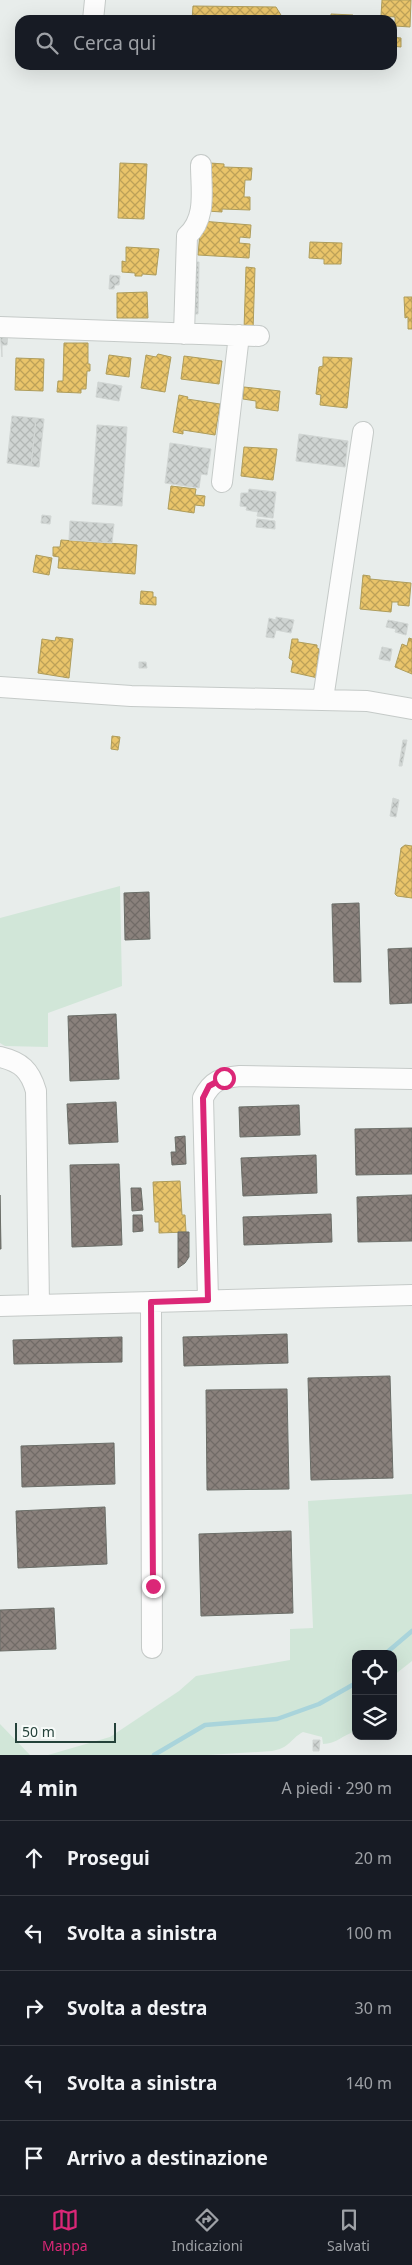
<!DOCTYPE html>
<html lang="it">
<head>
<meta charset="utf-8">
<style>
  :root { --surface:#171b24; --page:#20242c; --text:#f1f3f6; --muted:#9ea1a6; --line:#363941; --accent:#db2777 }
  body { margin:0; font-family:"Noto Sans",sans-serif; background:var(--page); color:var(--text) }
  .controls { position:absolute; right:15px; bottom:15px; display:grid; overflow:hidden; border-radius:10px; box-shadow:0 5px 20px #0002 }
  .controls button { width:45px; height:45px; display:grid; place-items:center; padding:0; border:0; border-bottom:1px solid var(--line); background:var(--surface); color:var(--text); font:25px sans-serif }
  .scale { position:absolute; left:15px; bottom:12px; width:101px; box-sizing:border-box; padding-left:5px; border:2px solid #24423a; border-top:0; font-size:14px; line-height:18px; white-space:nowrap; color:#24423a; -webkit-text-stroke:4px #f7fbf9; paint-order:stroke }
  .stop { position:absolute; width:15px; height:15px; margin:-11px; border:4px solid #db2777; border-radius:50%; background:#fff }
  .stop.end { background:#db2777; border-color:#fff; box-shadow:0 1px 5px #0008 }
  .list { margin:0; padding:0; list-style:none }
  h2 { display:flex; justify-content:space-between; align-items:center; height:65px; margin:0; padding:0 20px; font-size:21px }
  h2 small { font-size:16px; font-weight:400; color:var(--muted) }
  .list li { display:grid; grid-template-columns:32px 1fr auto; gap:15px; align-items:center; box-sizing:border-box; height:75px; padding:0 20px; border-top:1px solid var(--line) }
  .list b { display:block; font-size:19px; white-space:nowrap }
  .list em { font-size:16px; font-style:normal; color:var(--muted) }
  .icon { flex:none; width:28px; height:28px; fill:none; stroke:currentColor; stroke-width:2; stroke-linecap:round; stroke-linejoin:round }
  .map { position:relative; flex:none; width:412px; height:1755px; overflow:hidden }
  .search { position:absolute; background:var(--surface); box-shadow:0 5px 20px #0002; left:15px; right:15px; top:15px; height:55px; display:flex; align-items:center; gap:12px; box-sizing:border-box; padding:0 18px; border-radius:15px; color:var(--muted); font-size:19px }
  .sheet { height:440px; background:var(--surface) }
  nav { display:flex; justify-content:space-around; align-items:center; box-sizing:border-box; height:70px; border-top:1px solid var(--line); background:var(--surface); font-size:14px; color:var(--muted) }
  nav a { display:grid; justify-items:center; gap:2px }
  nav .on { color:var(--accent) }
  .map>svg:first-child { display:block }
  .green { fill:#d1e6d8 }
  .homes { fill:url(#homes-cross-hatch); stroke:#ae9d5c }
  .industry { fill:url(#industry-cross-hatch); stroke:#6b6e68 }
  .lines { fill:none; stroke-linecap:round; stroke-linejoin:round }
  .stream { stroke:#a9d4db; stroke-width:4.5 }
  .building { fill:url(#building-cross-hatch); stroke:#d1d6d4 }
  .minor-casing { stroke:#c5cac8; stroke-width:22 }
  .minor { stroke:#fcfcfc; stroke-width:20 }
  .route { stroke:#db2777; stroke-width:6 }
</style>
</head>
<body>
<div class="map">
<svg width="412" height="1755" viewBox="0 0 412 1755">
  <defs>
    <pattern id="homes-cross-hatch" width="8" height="8" patternUnits="userSpaceOnUse" patternTransform="scale(1.25)"><rect width="8" height="8" fill="#e9c46a"/><path d="M0 0l8 8M0 8l8-8" fill="none" stroke="#bda158"/></pattern>
    <pattern id="industry-cross-hatch" width="8" height="8" patternUnits="userSpaceOnUse" patternTransform="scale(1.25)"><rect width="8" height="8" fill="#8a817c"/><path d="M0 0l8 8M0 8l8-8" fill="none" stroke="#716b67"/></pattern>
    <pattern id="building-cross-hatch" width="8" height="8" patternUnits="userSpaceOnUse" patternTransform="scale(1.25)"><rect width="8" height="8" fill="#cfd4d2"/><path d="M0 0l8 8M0 8l8-8" fill="none" stroke="#b2b7b5"/></pattern>
  </defs>
  <rect width="100%" height="100%" fill="#e8edeb"/>
  <!-- green -->
  <path class="green" d="M120,886L122,986L48,1013V1047L5,1046L0,1043V918Z
    M412,1494V1661L393,1676V1654H356V1731C343,1735 336,1744 323,1744L322,1737L303,1732C290,1739 290,1748 272,1751L208,1755H48L110,1737L179,1691L196,1676L290,1660V1629L313,1628L308,1501Z
    M0,1724L30,1755H0Z"/>
  <!-- homes -->
  <path class="homes" d="M382,0H411L410,27L395,26V17L381,16Z
    M193,6L276,7L284,20H192Z
    M331,14L353,15V19L363,20H331Z
    M392,37L401,38V47L392,46Z
    M120,163L147,164L144,219L118,218Z
    M210,163L224,164V167L252,168L251,180H245L244,197H250V210L222,209V212L207,211Z
    M201,221L251,225L250,238L240,237L239,243L250,244L249,258L198,255Z
    M310,242L342,243L341,264H324V259L309,258Z
    M126,247L159,249L156,275L142,274V276H135V273L122,272V261L126,262Z
    M246,267L255,268L253,331L244,330Z
    M147,292L148,318H117V293Z
    M404,297H412V329H408V317L405,318Z
    M64,343H88V364H90V371H87L86,389H81V393L57,392L58,381H63Z
    M158,354L171,357L165,392L141,388L146,355L156,357Z
    M109,355L131,358L129,377L106,374Z
    M184,356L222,361L219,384L181,379Z
    M323,357L352,358L347,408L320,405L321,395L316,394L319,367L323,366Z
    M16,358L44,359L43,391L15,390Z
    M244,387L280,391L278,411L256,408V401L243,399Z
    M179,395L188,397L187,399L220,404L215,435L183,430V434L173,432Z
    M244,447L277,449L273,480L241,476Z
    M171,486L196,489L195,495L205,496L204,506L195,505L194,513L168,509Z
    M61,540L137,545L135,574L58,568L59,557L53,556V547H60Z
    M36,555L52,558L49,575L33,572Z
    M363,575L370,576V579L411,583L409,606L398,605V602H392L391,612L360,609Z
    M141,591L153,592V597H156V605L140,604Z
    M56,637L73,639L69,678L38,673L42,639L55,641Z
    M409,638L412,639V674L395,667L402,644L407,646Z
    M292,639H298V642L317,645V648L319,649L317,662L321,663L318,678L291,672L293,661L289,658Z
    M112,736L120,737L118,750L111,749Z
    M405,845L412,846V898L397,896L395,894L401,848Z
    M180,1181L182,1215H185L186,1232L159,1233V1222H155L153,1182Z"/>
  <!-- industry -->
  <path class="industry" d="M149,892L150,939L125,940L124,893Z
    M359,903L361,982H334L332,904Z
    M412,948V1003L390,1004L388,949Z
    M116,1014L119,1079L70,1081L68,1016Z
    M116,1102L118,1142L69,1144L67,1104Z
    M299,1105L300,1135L240,1137L239,1107Z
    M412,1128V1174L356,1175L355,1129Z
    M185,1136L186,1164L172,1165L171,1152H176L175,1137Z
    M316,1155L317,1193L243,1196L241,1158Z
    M119,1164L122,1245L72,1247L70,1165Z
    M131,1188H141L143,1210L132,1211Z
    M0,1195L1,1249H0Z
    M412,1195V1241L358,1242L357,1197Z
    M331,1214L332,1242L244,1245L243,1217Z
    M133,1215H142L143,1231L133,1232Z
    M178,1232H189V1257L185,1263L178,1268Z
    M287,1334L288,1363L184,1366L183,1337Z
    M122,1337V1362L14,1364L13,1340Z
    M390,1376L393,1478L311,1480L308,1378Z
    M287,1389L289,1489L207,1490L206,1390Z
    M114,1443L115,1484L22,1487L21,1446Z
    M105,1507L107,1564L18,1568L16,1511Z
    M291,1531L293,1613L201,1616L199,1534Z
    M54,1608L56,1649L0,1651V1610Z"/>
  <g class="lines">
    <!-- stream -->
    <path class="stream" d="M385,1654L412,1631
      M154,1755L205,1725L277,1719L319,1704L356,1683"/>
  </g>
  <!-- building -->
  <path class="building" d="M190,262H199L198,314H190Z
    M110,275L120,276L119,285H115L114,289H109Z
    M0,332H8L7,345H2V357Z
    M98,382L122,386L119,401L96,397Z
    M12,416L36,418L31,466L7,463Z
    M36,418L44,419L39,467L31,466Z
    M97,425L127,427L122,506L92,504Z
    M299,434L348,441L345,467L296,461Z
    M170,443L211,449L207,475L201,474L199,488L165,483Z
    M249,489L276,492L273,518L257,516L258,512L246,510L247,507L240,506L241,493H248Z
    M42,515L51,516L50,524L41,523Z
    M257,519L275,521V529L256,527Z
    M70,521L114,524L112,543L69,540Z
    M276,617L294,620L291,633L276,630L274,638L266,637L269,618L276,620Z
    M388,620L408,624L406,635L395,632L396,629L386,627Z
    M382,647L392,649L390,661L379,659Z
    M139,662H146L147,668H139Z
    M403,740H407L402,766H399Z
    M393,798L399,800L396,817L390,816Z
    M313,1740H320L319,1751H313Z"/>
  <g class="lines">
    <!-- minor casing -->
    <g class="minor-casing">
      <path id="minor" d="M93,20L95,0
        M0,327L259,336
        M184,334L187,236C207,218 201,190 201,165
        M222,482L239,335
        M0,687L131,696L367,701L412,709
        M323,699L363,432
        M0,1057C21,1062 30,1070 36,1091L39,1305
        M208,1300L203,1098C212,1080 221,1078 240,1076L412,1079
        M151,1302L152,1648
        M0,1306L412,1295"/>
    </g>
    <!-- minor -->
    <use href="#minor" class="minor"/>
  </g>
  <g class="lines">
    <!-- route -->
    <path class="route" d="M153,1586L151,1302L208,1300L203,1098L209,1086L224,1078"/>
  </g>
</svg>
<div class="controls">
<button><svg class="icon" aria-label="locate" viewBox="0 0 24 24"><circle cx="12" cy="12" r="6"/><path d="M12 2v4M12 18v4M2 12h4M18 12h4"/></svg></button>
<button><svg class="icon" aria-label="layers" viewBox="0 0 24 24"><path d="M12 4l9 5-9 5-9-5zM3 14l9 5 9-5"/></svg></button>
</div>
<div class="scale">50 m</div>
<div class="stop" style="left:224px;top:1078px"></div>
<div class="stop end" style="left:153px;top:1586px"></div>
<div class="search"><svg class="icon" aria-label="search" viewBox="0 0 24 24"><circle cx="10" cy="10" r="6"/><path d="M15 15l6 6"/></svg>Cerca qui</div>
</div>
<section class="sheet">
<h2>4 min<small>A piedi · 290 m</small></h2>
<ul class="list">
<li><svg class="icon" aria-label="ahead" viewBox="0 0 24 24"><path d="M12 20V5M6 11l6-6 6 6"/></svg><div><b>Prosegui</b></div><em>20 m</em></li>
<li><svg class="icon" aria-label="left" viewBox="0 0 24 24"><path d="M17 20v-9H6M10 6l-5 5 5 5"/></svg><div><b>Svolta a sinistra</b></div><em>100 m</em></li>
<li><svg class="icon" aria-label="right" viewBox="0 0 24 24"><path d="M7 20v-9h11M14 6l5 5-5 5"/></svg><div><b>Svolta a destra</b></div><em>30 m</em></li>
<li><svg class="icon" aria-label="left" viewBox="0 0 24 24"><path d="M17 20v-9H6M10 6l-5 5 5 5"/></svg><div><b>Svolta a sinistra</b></div><em>140 m</em></li>
<li><svg class="icon" aria-label="arrive" viewBox="0 0 24 24"><path d="M6 21V4h12l-3 4 3 4H6"/></svg><div><b>Arrivo a destinazione</b></div></li>
</ul>
</section>
<nav>
<a class="on"><svg class="icon" aria-label="map" viewBox="0 0 24 24"><path d="M3 6l6-2 6 2 6-2v14l-6 2-6-2-6 2zM9 4v14M15 6v14"/></svg>Mappa</a>
<a><svg class="icon" aria-label="directions" viewBox="0 0 24 24"><path d="M12 3l9 9-9 9-9-9zM9 14v-3h6M13 9l2 2-2 2"/></svg>Indicazioni</a>
<a><svg class="icon" aria-label="saved" viewBox="0 0 24 24"><path d="M7 4h10v16l-5-4-5 4z"/></svg>Salvati</a>
</nav>
</body>
</html>
